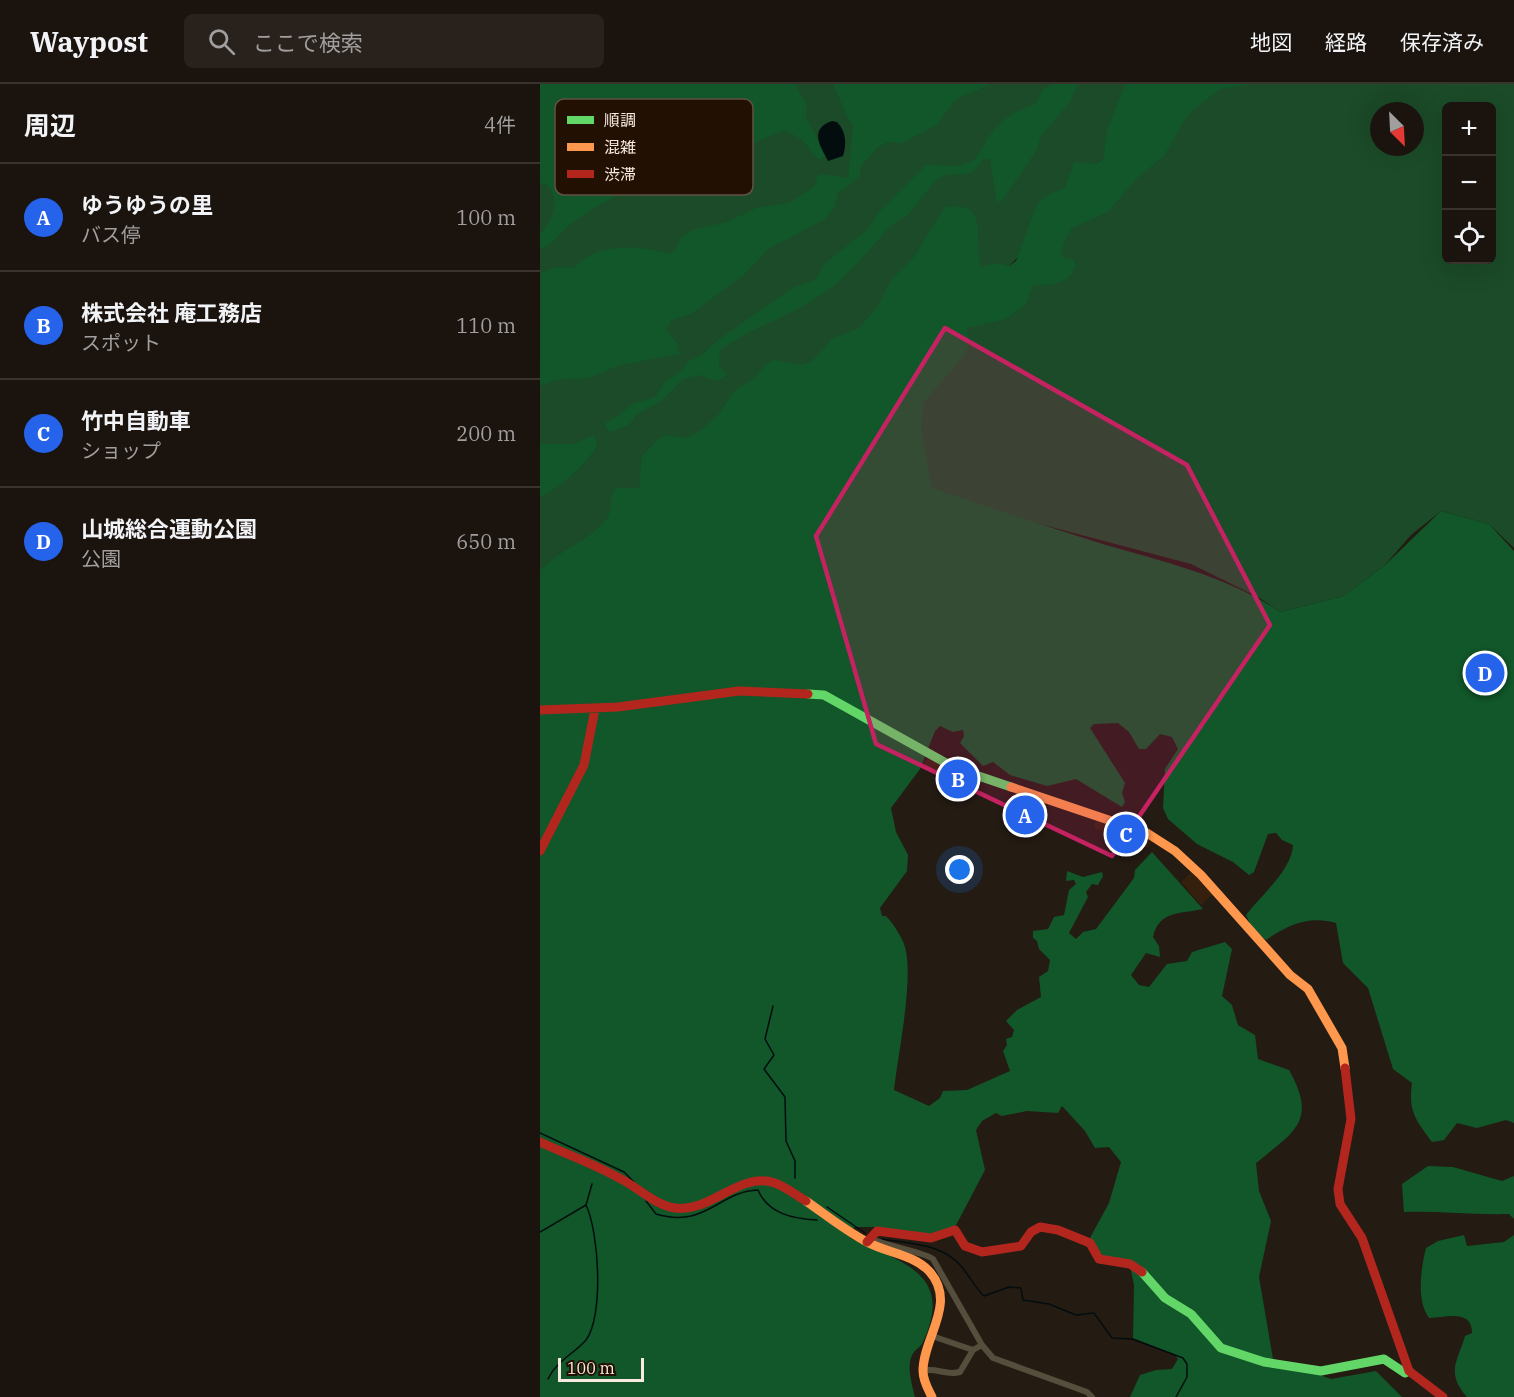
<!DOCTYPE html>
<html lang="ja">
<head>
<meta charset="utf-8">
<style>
  :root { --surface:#1b140e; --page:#28211c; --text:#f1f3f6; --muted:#a09e9e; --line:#39332e; --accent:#2563eb }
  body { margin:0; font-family:"IBM Plex Serif","Noto Sans JP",serif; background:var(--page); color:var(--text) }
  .controls { position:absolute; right:18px; top:18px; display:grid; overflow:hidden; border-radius:9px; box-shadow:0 6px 24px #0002 }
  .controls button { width:54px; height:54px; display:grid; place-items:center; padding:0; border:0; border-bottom:2px solid var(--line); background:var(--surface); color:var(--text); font:30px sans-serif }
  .compass { position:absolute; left:830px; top:18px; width:54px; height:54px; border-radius:50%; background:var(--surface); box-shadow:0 6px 24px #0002; rotate:156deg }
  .scale { position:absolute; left:18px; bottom:15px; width:86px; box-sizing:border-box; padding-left:6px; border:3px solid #f8eae1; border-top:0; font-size:16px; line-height:21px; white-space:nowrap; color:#f8eae1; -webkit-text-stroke:4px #221103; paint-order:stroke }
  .you { position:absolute; left:420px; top:786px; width:21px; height:21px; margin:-15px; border:4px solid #fff; border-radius:50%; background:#1a73e8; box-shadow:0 0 0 9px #1a73e833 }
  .badge { display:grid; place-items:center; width:39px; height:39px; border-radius:50%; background:var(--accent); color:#fff; font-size:20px; font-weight:700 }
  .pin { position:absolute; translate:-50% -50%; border:3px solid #fff; box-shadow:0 2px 6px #0006 }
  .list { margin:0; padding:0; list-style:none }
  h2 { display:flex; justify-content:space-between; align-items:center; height:78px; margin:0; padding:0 24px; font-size:26px }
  h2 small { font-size:20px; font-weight:400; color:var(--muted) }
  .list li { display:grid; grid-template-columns:39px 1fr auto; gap:18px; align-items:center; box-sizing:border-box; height:108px; padding:0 24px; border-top:2px solid var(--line) }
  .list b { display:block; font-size:22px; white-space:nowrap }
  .list p { margin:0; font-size:20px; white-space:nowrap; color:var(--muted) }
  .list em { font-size:20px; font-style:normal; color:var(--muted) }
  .icon { flex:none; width:33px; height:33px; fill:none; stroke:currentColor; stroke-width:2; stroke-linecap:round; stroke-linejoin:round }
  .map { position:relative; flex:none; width:974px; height:1313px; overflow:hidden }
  header { display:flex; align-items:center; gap:36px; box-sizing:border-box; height:84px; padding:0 30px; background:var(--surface); border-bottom:2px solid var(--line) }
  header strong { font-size:28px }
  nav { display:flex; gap:33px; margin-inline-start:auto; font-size:21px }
  .search { width:420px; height:54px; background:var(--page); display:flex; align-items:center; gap:15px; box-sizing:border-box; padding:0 21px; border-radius:9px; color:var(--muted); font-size:22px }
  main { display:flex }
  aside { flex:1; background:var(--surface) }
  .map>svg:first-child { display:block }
  .built { fill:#351f0d }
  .green { fill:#1b4b28; fill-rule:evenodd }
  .forest { fill:#115729 }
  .water { fill:#040d0e }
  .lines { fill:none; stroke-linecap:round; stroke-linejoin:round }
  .stream { stroke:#040d0e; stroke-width:1.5 }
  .street { stroke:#564e3d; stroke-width:6 }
  .fast { stroke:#63d668; stroke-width:9 }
  .slow { stroke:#ff974d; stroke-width:9 }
  .jam { stroke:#b3261e; stroke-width:9 }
  .marked { fill:#c52262; fill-opacity:0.2; stroke:#c52262; stroke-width:4.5; stroke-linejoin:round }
  .key { fill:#221103; stroke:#625246; stroke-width:1.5 }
  .key-label { font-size:16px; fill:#f8eae1 }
</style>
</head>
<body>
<header>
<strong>Waypost</strong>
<div class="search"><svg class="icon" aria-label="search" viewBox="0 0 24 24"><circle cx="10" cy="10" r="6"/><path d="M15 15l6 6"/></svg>ここで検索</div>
<nav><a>地図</a><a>経路</a><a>保存済み</a></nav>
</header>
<main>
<aside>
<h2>周辺<small>4件</small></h2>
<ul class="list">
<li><span class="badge">A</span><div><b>ゆうゆうの里</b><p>バス停</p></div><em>100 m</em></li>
<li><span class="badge">B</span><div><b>株式会社 庵工務店</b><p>スポット</p></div><em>110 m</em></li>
<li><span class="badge">C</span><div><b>竹中自動車</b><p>ショップ</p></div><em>200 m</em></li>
<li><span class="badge">D</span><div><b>山城総合運動公園</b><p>公園</p></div><em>650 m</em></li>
</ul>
</aside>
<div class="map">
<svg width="974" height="1313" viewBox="0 0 974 1313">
  <rect width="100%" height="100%" fill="#241b13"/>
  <!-- built -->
  <path class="built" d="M388,674L406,684L401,693L382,683Z
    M556,736L597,748L614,756L608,764L554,744Z
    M652,787L673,810L661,821L641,798Z"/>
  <!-- green -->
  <path class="green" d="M0,0H624L500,151L450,201L0,523Z
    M639,0H974V464L949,440L901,427L871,451L844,482L803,512L740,528L718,513L651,480L481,435L392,405L344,361L398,276ZM906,22H952V176H906ZM839,27H875V63H839Z"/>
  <!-- forest -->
  <path class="forest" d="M0,0H255L267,21L266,32L286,73L279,76L261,55L244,46L185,72L145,83L90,104L54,124L28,142L8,162L0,165V149C14,139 24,104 0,99Z
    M293,0H450L415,16L397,41L362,59L348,58L337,64L321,82L319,93L298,109L294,124L285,135L227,166L204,191L151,230L131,236L126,246L137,259L140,270L80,281L49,294L15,296L0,302L1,189L16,183L34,184C57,158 99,161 130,170L135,166L141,154L152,146L187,138L216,124L249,119L274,103L277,93L280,90L308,94L313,40L308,35Z
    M513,0H538L530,18L501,52L496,67L465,113L457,119L450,75H443C428,102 414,82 397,96C387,104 380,118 371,127C365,134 355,137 349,144C329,165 311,189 288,206C255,231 214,242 180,266L179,282L187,291L176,297L159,291L143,295L122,317L97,330L89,341L69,348L65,339L79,331L92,320L115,313L124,299L143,285L148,277L160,272L178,256L252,204L276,195L284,180L328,145L339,128L386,81C400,80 414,85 428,79C440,74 443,61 450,51C462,34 477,26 495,20L503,5Z
    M585,0H712L681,5L655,24L645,35L624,72L596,95L568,128L532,144L524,158L521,169L524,174L533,176L536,181C530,201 511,201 493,201L486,220L466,235L427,244L429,261L423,273L384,318L381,345L392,404C450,424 508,443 566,461C625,478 689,493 740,528L803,512L844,482L901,427L949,440L974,467V1039L966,1036L937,1044L917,1039L904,1056L892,1058C876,1036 868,1028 872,999L853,985L828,904L803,879L796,839C770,831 747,841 726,856L712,844L706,831C721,811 752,786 753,761L742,756L736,749L728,750L714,788L709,791L693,778L657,760L628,735L623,724L625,685L638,665L632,653L620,650L606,665H599L589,648L578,639L554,640L550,644L585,699L582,709L585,718L582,723L536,695L507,702L470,691L453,678L443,682L420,659L424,652L423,646L413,648L400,642L395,647L380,685L351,724L356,748L368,771L367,787L340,824L342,832H346C353,839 362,853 365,863C374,895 358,970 354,1006L389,1022L400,1014L403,1007L427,1006L470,987L463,967L467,961L466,955L472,953L474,946L466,937L477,926L501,913L499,893L508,887L510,876L499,865L497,857L493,854V847L508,845L514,833L524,831L529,806L536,800L534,796L526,797L527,787L543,793L562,788L563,792L558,801L552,800L546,808L548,813L529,849L536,855L543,848L556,845L594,794L595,786L612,768L663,825C641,830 619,826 613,853L619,862L620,873L606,869L591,891L599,901L609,903L627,880L647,877L652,868L685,858L692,865L682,912L692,921L698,941L715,951L718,975L749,986C778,1037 754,1048 716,1079L719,1107L731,1137L719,1193L733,1275L791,1295L836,1287L862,1313H590L600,1291L616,1286L632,1285L638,1275L634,1270L593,1254L594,1201L590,1182L562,1174L550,1154L569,1119L581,1078L569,1063L555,1064L545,1047L522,1022L518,1029L487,1027L462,1032L456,1029L442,1037L436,1046L445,1086L414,1145L387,1152L338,1143H314L310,1154C361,1178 415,1189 383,1258C381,1263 377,1264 374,1268C365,1280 372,1300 375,1313H0V487C17,466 59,453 69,430C72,423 70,414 73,407L77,404H99L102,372L117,356L125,351L146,354L160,347L179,330L194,307L214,294L226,280L234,276L260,281L271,278L292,255L320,243L338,222L351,196L373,174L405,123C451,116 433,155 441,183L458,179L469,182L476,177L497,120L509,110L525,104L534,78L557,80L563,75L567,47Z
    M54,351L57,361C49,378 18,406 0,413V360H34Z
    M888,1082L913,1083L962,1097L974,1092V1135L969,1130C933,1131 899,1127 864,1128L862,1100Z
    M924,1151L927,1162L964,1158L974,1151V1313H927C905,1288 918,1277 925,1252L932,1249C932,1225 907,1233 889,1234C876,1216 881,1184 886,1164L898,1157Z"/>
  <!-- water -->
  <path class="water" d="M292,37L297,38C306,47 307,60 303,72L288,77C281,63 268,45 292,37Z"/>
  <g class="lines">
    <!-- stream -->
    <path class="stream" d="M233,922L225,955L234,971L224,985L245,1013L246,1057L255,1077V1094
      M0,1049L84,1088L94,1098
      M106,1117L116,1130C166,1145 179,1107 218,1106C228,1130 254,1135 277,1136
      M287,1123L325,1149
      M0,1148L46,1121L52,1100
      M342,1155C370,1160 401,1159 421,1182C429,1191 435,1204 444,1212L469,1203L481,1204L483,1216L509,1220L536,1231L554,1229L572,1254L592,1255L643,1274L647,1280V1293L636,1313
      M8,1295C16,1277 34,1270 46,1256C64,1232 59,1148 46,1121"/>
    <!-- street -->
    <path class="street" d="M331,1155C344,1161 387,1169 393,1175L442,1261L453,1274L547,1308L552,1313
      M392,1252L433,1266L442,1261
      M382,1287C396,1283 406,1292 420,1288L433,1266"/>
    <!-- fast -->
    <path class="fast" d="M268,610L284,611L415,684L471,703
      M602,1188L625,1214L651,1230L681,1264L724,1278L781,1287L844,1275L865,1289L869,1287"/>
    <!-- slow -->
    <path class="slow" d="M471,703L607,749L635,767L661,791L750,891L768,905L802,964L805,984
      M266,1117C286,1131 306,1147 327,1158C347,1169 373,1170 389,1187C418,1219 383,1253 383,1287C383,1297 388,1305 392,1313"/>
    <!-- jam -->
    <path class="jam" d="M0,626L78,623L199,607L268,610
      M0,767L44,681L55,625
      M805,984L811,1035L798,1105L800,1120L822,1154L869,1287L903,1313
      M0,1058C26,1070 54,1080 79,1094C98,1103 114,1121 135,1124C171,1129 199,1087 235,1099C246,1103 256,1111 266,1117
      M327,1158L337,1147L391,1154L415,1146L425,1162L442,1168L481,1162L491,1148L500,1143L518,1146L550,1159L559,1175L590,1180L602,1188"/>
  </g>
  <!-- marked area -->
  <path class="marked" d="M405,244L647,381L730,541L572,772L336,660L276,452Z"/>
  <!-- legend -->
  <rect x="15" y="15" width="198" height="96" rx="9" class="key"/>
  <rect x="27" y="32" width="27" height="8" fill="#63d668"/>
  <rect x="27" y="59" width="27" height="8" fill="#ff974d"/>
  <rect x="27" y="86" width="27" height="8" fill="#b3261e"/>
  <g class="key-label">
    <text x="64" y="42">順調</text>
    <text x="64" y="69">混雑</text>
    <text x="64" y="96">渋滞</text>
  </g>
</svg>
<div class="controls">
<button>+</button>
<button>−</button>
<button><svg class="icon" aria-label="locate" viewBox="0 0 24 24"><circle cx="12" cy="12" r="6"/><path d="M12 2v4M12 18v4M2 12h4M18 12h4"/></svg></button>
</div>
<svg class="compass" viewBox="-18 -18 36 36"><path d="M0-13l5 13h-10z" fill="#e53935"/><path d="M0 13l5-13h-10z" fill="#a09e9e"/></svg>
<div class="scale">100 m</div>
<div class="you"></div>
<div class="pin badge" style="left:485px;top:731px">A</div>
<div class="pin badge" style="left:418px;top:695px">B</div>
<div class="pin badge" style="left:586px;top:750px">C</div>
<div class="pin badge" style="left:945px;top:589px">D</div>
</div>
</main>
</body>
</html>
